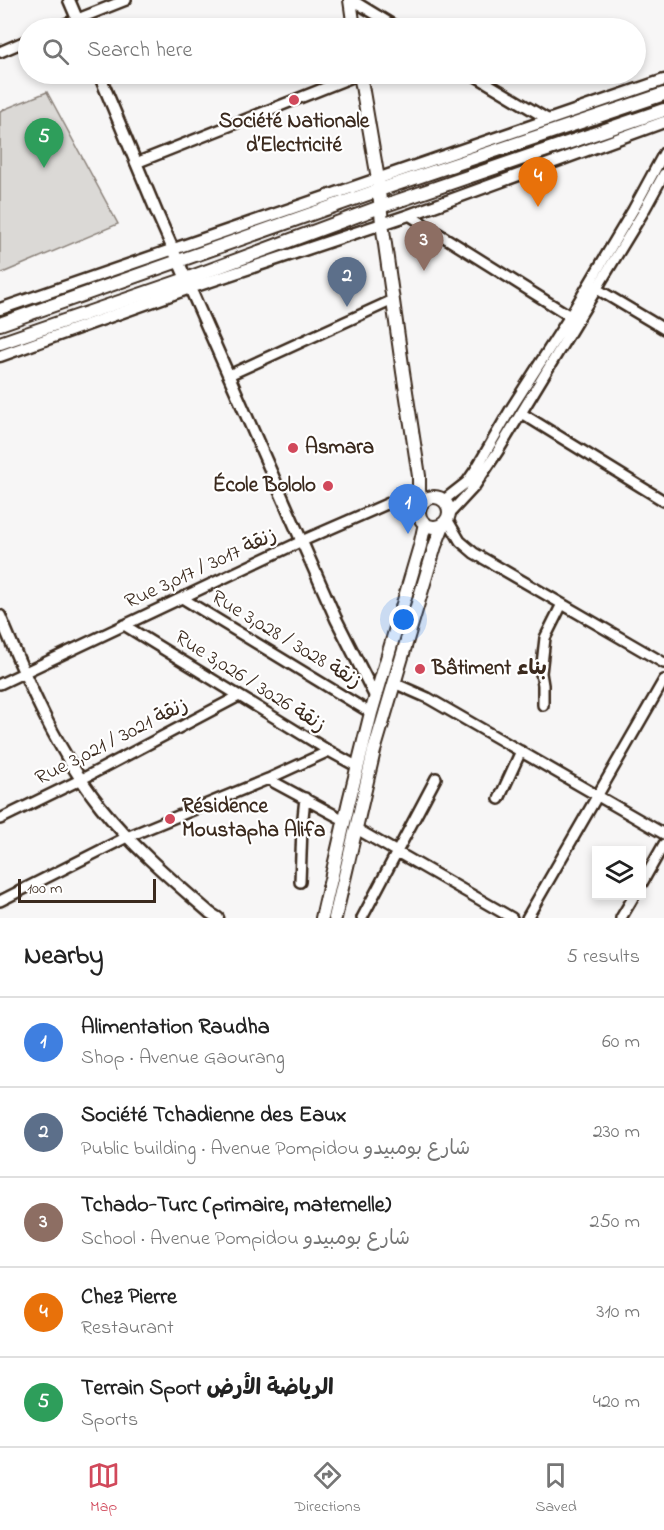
<!DOCTYPE html>
<html lang="en">
<head>
<meta charset="utf-8">
<style>
  :root { --surface:#fff; --page:#f2f2f2; --text:#222; --muted:#767676; --line:#e0e0e0; --accent:#d1495b }
  body { margin:0; font-family:"Indie Flower","Playpen Sans Arabic",sans-serif; background:var(--page); color:var(--text) }
  .controls { position:absolute; right:18px; bottom:18px; display:grid; overflow:hidden; border-radius:0px; box-shadow:0 3px 9px #0003 }
  .controls button { width:54px; height:54px; display:grid; place-items:center; padding:0; border:0; border-bottom:2px solid var(--line); background:var(--surface); color:var(--text); font:30px sans-serif }
  .scale { position:absolute; left:18px; bottom:15px; width:138px; box-sizing:border-box; padding-left:6px; border:3px solid #3b2a1e; border-top:0; font-size:16px; line-height:21px; white-space:nowrap; color:#3b2a1e; -webkit-text-stroke:4px #fff; paint-order:stroke }
  .you { position:absolute; left:404px; top:620px; width:21px; height:21px; margin:-15px; border:4px solid #fff; border-radius:50%; background:#1a73e8; box-shadow:0 0 0 9px #1a73e833 }
  .badge { display:grid; place-items:center; width:39px; height:39px; border-radius:50%; background:var(--accent); color:#fff; font-size:20px; font-weight:700 }
  .pin { position:absolute; translate:-50% -50px; filter:drop-shadow(0 2px 3px #0008) }
  .pin::after { content:''; position:absolute; top:32px; width:21px; height:18px; background:inherit; clip-path:polygon(0 0,100% 0,50% 100%) }
  .list { margin:0; padding:0; list-style:none }
  h2 { display:flex; justify-content:space-between; align-items:center; height:78px; margin:0; padding:0 24px; font-size:26px }
  h2 small { font-size:20px; font-weight:400; color:var(--muted) }
  .list li { display:grid; grid-template-columns:39px 1fr auto; gap:18px; align-items:center; box-sizing:border-box; height:90px; padding:0 24px; border-top:2px solid var(--line) }
  .list b { display:block; font-size:22px; white-space:nowrap }
  .list p { margin:0; font-size:20px; white-space:nowrap; color:var(--muted) }
  .list em { font-size:20px; font-style:normal; color:var(--muted) }
  .icon { flex:none; width:33px; height:33px; fill:none; stroke:currentColor; stroke-width:2; stroke-linecap:round; stroke-linejoin:round }
  .map { position:relative; flex:none; width:664px; height:918px; overflow:hidden }
  .search { position:absolute; background:var(--surface); box-shadow:0 3px 9px #0003; left:18px; right:18px; top:18px; height:66px; display:flex; align-items:center; gap:15px; box-sizing:border-box; padding:0 21px; border-radius:33px; color:var(--muted); font-size:22px }
  .sheet { height:528px; background:var(--surface) }
  nav { display:flex; justify-content:space-around; align-items:center; box-sizing:border-box; height:84px; border-top:2px solid var(--line); background:var(--surface); font-size:16px; color:var(--muted) }
  nav a { display:grid; justify-items:center; gap:3px }
  nav .on { color:var(--accent) }
  .map>svg:first-child { display:block }
  .green { fill:#dbd9d6; stroke:#8b827a; stroke-width:1.5 }
  .lines { fill:none; stroke-linecap:round; stroke-linejoin:round }
  .minor-casing { stroke:#3b2a1e; stroke-width:14 }
  .tertiary-casing { stroke:#3b2a1e; stroke-width:15 }
  .secondary-casing { stroke:#3b2a1e; stroke-width:16 }
  .minor { stroke:#fff; stroke-width:9 }
  .tertiary { stroke:#fff; stroke-width:10 }
  .secondary { stroke:#fff; stroke-width:12 }
  .poi-dot { fill:#d1495b; stroke:#fff; stroke-width:2 }
  .labels { text-anchor:middle; dominant-baseline:central; stroke-width:4.5; stroke-linejoin:round; paint-order:stroke }
  .poi-label { font-size:21px; font-weight:bold; fill:#3b2a1e; stroke:#fff; text-anchor:start }
  .street-label { font-size:21px; fill:#3b2a1e; stroke:#fff }
</style>
</head>
<body>
<div class="map">
<svg width="664" height="918" viewBox="0 0 664 918">
  <rect width="100%" height="100%" fill="#f7f6f6"/>
  <filter id="ink" filterUnits="userSpaceOnUse"><feTurbulence type="fractalNoise" baseFrequency=".0167" numOctaves="2"/><feDisplacementMap in="SourceGraphic" scale="12" xChannelSelector="R" yChannelSelector="G"/><feConvolveMatrix kernelMatrix="1 2 1 2 8 2 1 2 1" color-interpolation-filters="sRGB"/></filter>
  <g filter="url(#ink)">
    <!-- green -->
    <path class="green" d="M47,92L118,224L0,274V111Z"/>
    <g class="lines">
      <!-- minor casing -->
      <g class="minor-casing">
        <path id="minor" d="M352,0L398,28
          M55,28L126,0
          M0,52L28,40
          M472,74L549,120
          M136,163L360,74
          M409,215L570,316
          M597,289L664,329
          M229,375L393,300
          M521,413L664,501
          M444,500L467,482L476,469L512,407L570,316L633,210L664,153
          M449,514L474,487L498,451L642,214L664,174
          M447,519L460,541L474,553L664,663
          M182,598L371,713
          M124,625L329,751L358,767
          M394,683L428,698L664,834
          M0,684L302,541L419,490
          M543,705V685L541,673L545,638L562,604
          M268,779L344,820
          M499,799L521,751
          M0,819L82,779L239,696
          M355,828L512,918
          M300,882L302,827L305,798
          M642,883L664,844
          M0,901L127,837L268,779L329,751
          M362,918L436,778
          M527,918L664,680
          M621,918L634,896"/>
      </g>
      <!-- tertiary casing -->
      <g class="tertiary-casing">
        <path id="tertiary" d="M69,0L81,28
          M99,74L157,213L336,619L376,698
          M0,309L664,80
          M0,356L190,288L409,215L664,122
          M0,616C28,683 56,750 101,807C133,847 172,880 210,913L218,918"/>
      </g>
      <!-- secondary casing -->
      <g class="secondary-casing">
        <path id="secondary" d="M350,0L354,28
          M360,74L378,179L382,223L403,372L419,476V490L421,504
          M0,324L379,190L664,94
          M0,343L186,279L380,207L664,110
          M419 512a15 15 0 1 1 30 0a15 15 0 1 1-30 0Z
          M322,918L349,801L371,713L420,546L425,523
          M335,918L374,751L435,546L444,523"/>
      </g>
      <!-- minor -->
      <use href="#minor" class="minor"/>
      <!-- tertiary -->
      <use href="#tertiary" class="tertiary"/>
      <!-- secondary -->
      <use href="#secondary" class="secondary"/>
    </g>
  </g>
  <!-- markers -->
  <g class="poi-dot">
    <circle cx="294" cy="100" r="6"/>
    <circle cx="293" cy="448" r="6"/>
    <circle cx="328" cy="486" r="6"/>
    <circle cx="420" cy="669" r="6"/>
    <circle cx="170" cy="819" r="6"/>
  </g>
  <g class="labels">
    <!-- poi labels -->
    <g class="poi-label">
      <text x="294" y="122" text-anchor="middle">Société Nationale<tspan x="294" dy="24">d’Electricité</tspan></text>
      <text x="305" y="448">Asmara</text>
      <text x="316" y="486" text-anchor="end">École Bololo</text>
      <text x="432" y="669">Bâtiment بناء</text>
      <text x="182" y="807">Résidence<tspan x="182" dy="24">Moustapha Alifa</tspan></text>
    </g>
    <!-- street labels -->
    <g class="street-label">
      <text transform="translate(201 569) rotate(-25)">Rue 3,017 / زنقة 3017</text>
      <text transform="translate(286 640) rotate(31)">Rue 3,028 / زنقة 3028</text>
      <text transform="translate(250 682) rotate(32)">Rue 3,026 / زنقة 3026</text>
      <text transform="translate(112 742) rotate(-27)">Rue 3,021 / زنقة 3021</text>
    </g>
  </g>
</svg>
<div class="controls">
<button><svg class="icon" aria-label="layers" viewBox="0 0 24 24"><path d="M12 4l9 5-9 5-9-5zM3 14l9 5 9-5"/></svg></button>
</div>
<div class="scale">100 m</div>
<div class="you"></div>
<div class="pin badge" style="left:408px;top:534px;background:#3f7fe0">1</div>
<div class="pin badge" style="left:347px;top:307px;background:#5c6f8a">2</div>
<div class="pin badge" style="left:424px;top:271px;background:#8d6e63">3</div>
<div class="pin badge" style="left:538px;top:207px;background:#e8710a">4</div>
<div class="pin badge" style="left:44px;top:168px;background:#2e9e5b">5</div>
<div class="search"><svg class="icon" aria-label="search" viewBox="0 0 24 24"><circle cx="10" cy="10" r="6"/><path d="M15 15l6 6"/></svg>Search here</div>
</div>
<section class="sheet">
<h2>Nearby<small>5 results</small></h2>
<ul class="list">
<li><span class="badge" style="background:#3f7fe0">1</span><div><b>Alimentation Raudha</b><p>Shop · Avenue Gaourang</p></div><em>60 m</em></li>
<li><span class="badge" style="background:#5c6f8a">2</span><div><b>Société Tchadienne des Eaux</b><p>Public building · Avenue Pompidou شارع بومبيدو</p></div><em>230 m</em></li>
<li><span class="badge" style="background:#8d6e63">3</span><div><b>Tchado-Turc (primaire, maternelle)</b><p>School · Avenue Pompidou شارع بومبيدو</p></div><em>250 m</em></li>
<li><span class="badge" style="background:#e8710a">4</span><div><b>Chez Pierre</b><p>Restaurant</p></div><em>310 m</em></li>
<li><span class="badge" style="background:#2e9e5b">5</span><div><b>Terrain Sport الرياضة الأرض</b><p>Sports</p></div><em>420 m</em></li>
</ul>
</section>
<nav>
<a class="on"><svg class="icon" aria-label="map" viewBox="0 0 24 24"><path d="M3 6l6-2 6 2 6-2v14l-6 2-6-2-6 2zM9 4v14M15 6v14"/></svg>Map</a>
<a><svg class="icon" aria-label="directions" viewBox="0 0 24 24"><path d="M12 3l9 9-9 9-9-9zM9 14v-3h6M13 9l2 2-2 2"/></svg>Directions</a>
<a><svg class="icon" aria-label="saved" viewBox="0 0 24 24"><path d="M7 4h10v16l-5-4-5 4z"/></svg>Saved</a>
</nav>
</body>
</html>
